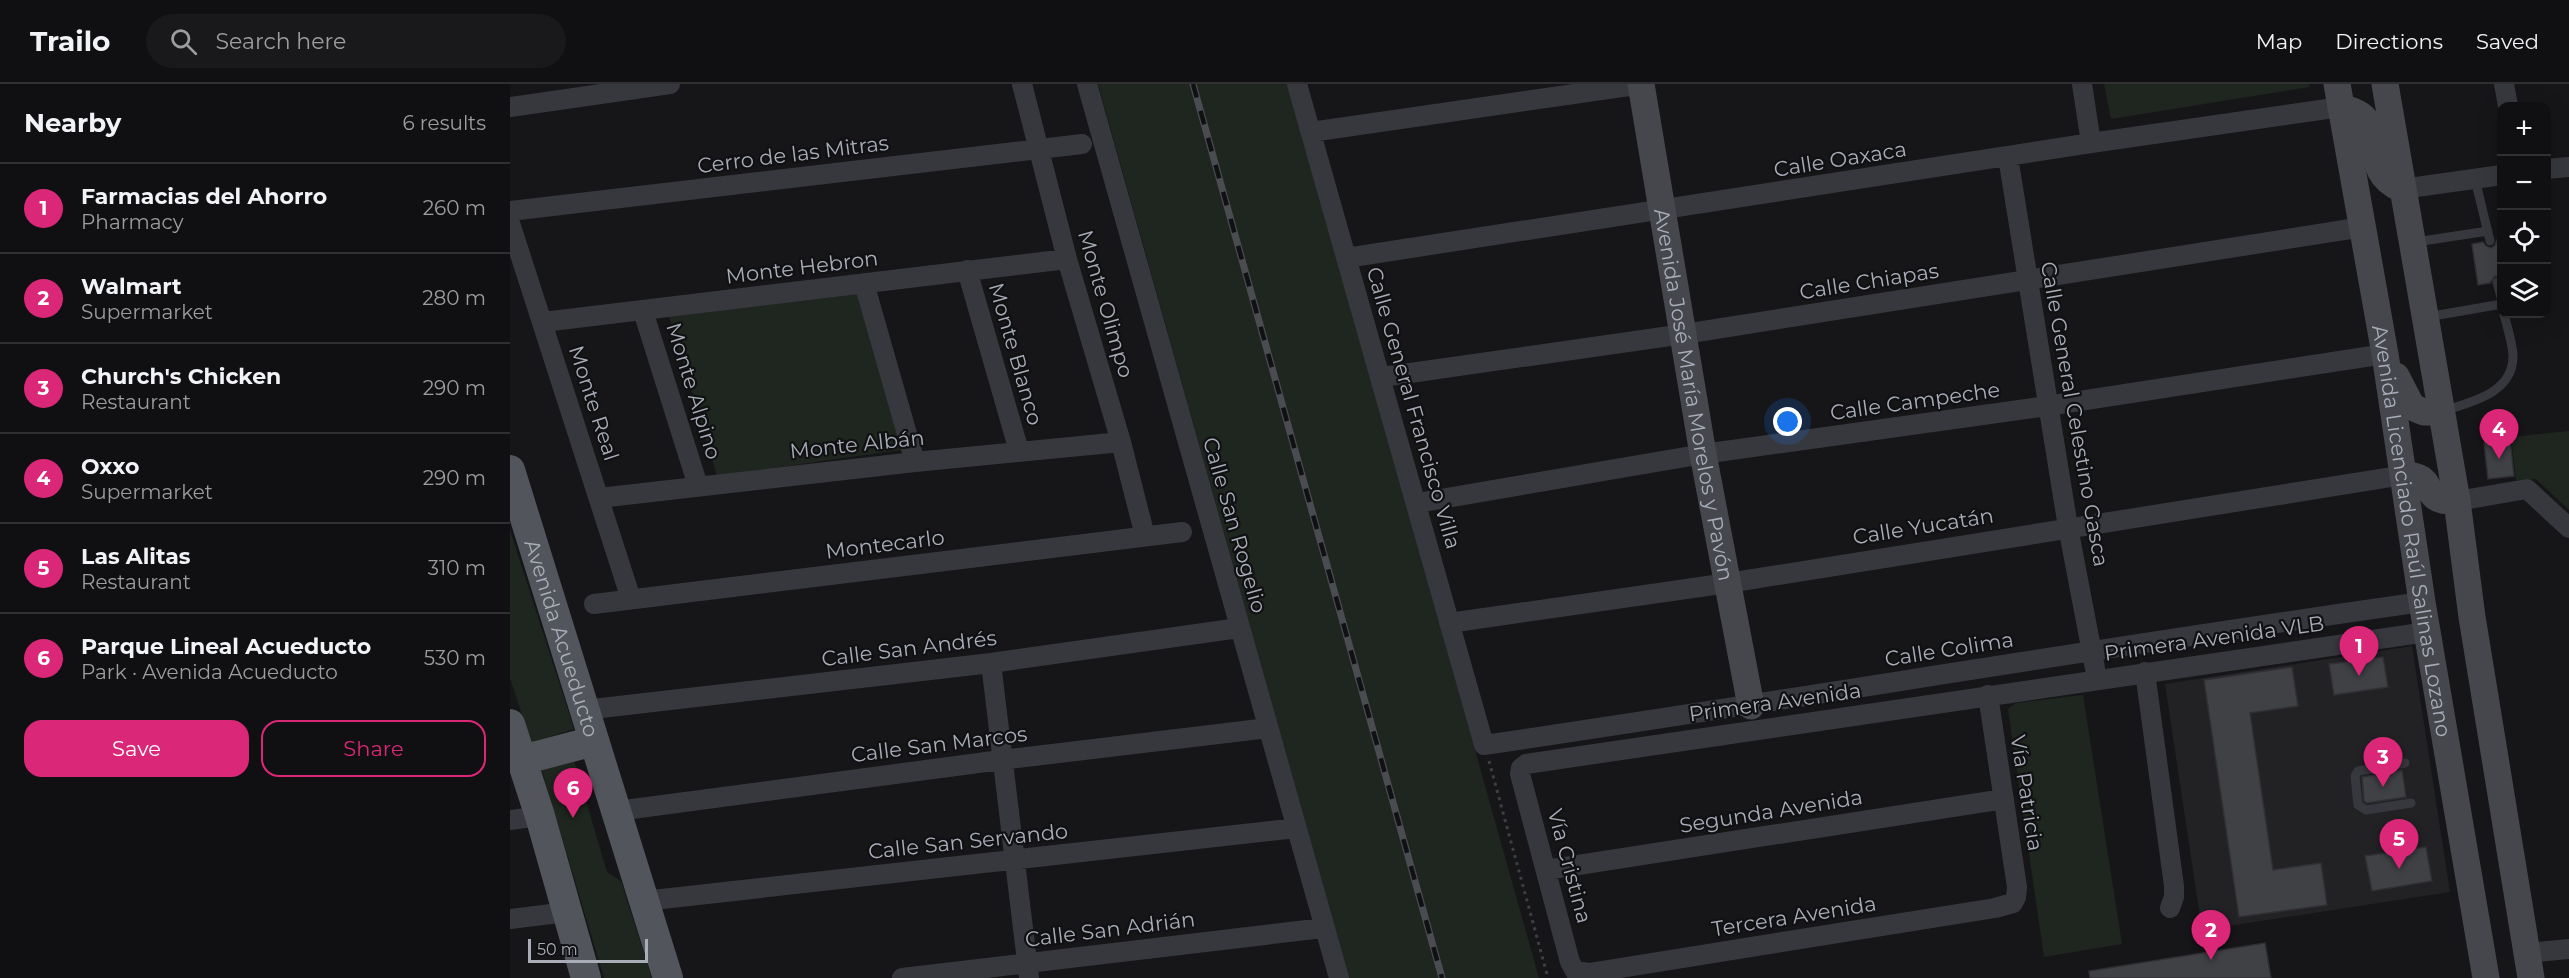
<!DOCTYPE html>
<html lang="en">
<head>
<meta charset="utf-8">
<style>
  :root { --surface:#101012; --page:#19191b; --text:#f1f3f6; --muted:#9c9d9f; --line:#303032; --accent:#db2777 }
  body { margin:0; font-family:Montserrat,sans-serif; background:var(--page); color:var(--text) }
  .controls { position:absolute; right:18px; top:18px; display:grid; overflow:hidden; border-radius:12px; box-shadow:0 6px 24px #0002 }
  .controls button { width:54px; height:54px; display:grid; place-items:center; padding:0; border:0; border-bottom:2px solid var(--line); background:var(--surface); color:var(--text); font:30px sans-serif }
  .scale { position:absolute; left:18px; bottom:15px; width:120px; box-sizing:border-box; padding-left:6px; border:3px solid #a8adb8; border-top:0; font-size:16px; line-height:21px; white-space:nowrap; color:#a8adb8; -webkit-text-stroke:4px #111113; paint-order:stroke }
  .you { position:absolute; left:1278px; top:338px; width:21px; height:21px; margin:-15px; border:4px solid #fff; border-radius:50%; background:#1a73e8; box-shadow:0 0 0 9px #1a73e833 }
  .badge { display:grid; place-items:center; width:39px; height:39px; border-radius:50%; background:var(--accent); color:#fff; font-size:20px; font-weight:700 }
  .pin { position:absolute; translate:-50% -50px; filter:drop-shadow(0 2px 3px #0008) }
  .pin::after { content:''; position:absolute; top:32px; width:21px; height:18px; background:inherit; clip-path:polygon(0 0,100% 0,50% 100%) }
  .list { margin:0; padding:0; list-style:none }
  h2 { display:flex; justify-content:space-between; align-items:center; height:78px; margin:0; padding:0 24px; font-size:26px }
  h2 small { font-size:20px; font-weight:400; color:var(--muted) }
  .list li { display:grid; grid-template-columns:39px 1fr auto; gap:18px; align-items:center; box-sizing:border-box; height:90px; padding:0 24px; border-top:2px solid var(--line) }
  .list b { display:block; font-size:22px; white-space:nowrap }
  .list p { margin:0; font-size:20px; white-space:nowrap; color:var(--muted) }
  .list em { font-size:20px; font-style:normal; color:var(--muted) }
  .actions { display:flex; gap:12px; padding:18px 24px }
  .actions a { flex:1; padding:14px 0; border:2px solid var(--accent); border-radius:18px; text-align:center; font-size:21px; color:var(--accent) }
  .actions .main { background:var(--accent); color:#fff }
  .icon { flex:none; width:33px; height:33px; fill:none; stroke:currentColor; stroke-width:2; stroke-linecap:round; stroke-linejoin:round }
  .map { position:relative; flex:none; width:2059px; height:894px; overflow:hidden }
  header { display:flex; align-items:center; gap:36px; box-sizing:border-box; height:84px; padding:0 30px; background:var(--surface); border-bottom:2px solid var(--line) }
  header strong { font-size:28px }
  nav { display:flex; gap:33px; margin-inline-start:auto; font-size:21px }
  .search { width:420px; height:54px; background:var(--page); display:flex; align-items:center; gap:15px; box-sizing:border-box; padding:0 21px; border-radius:33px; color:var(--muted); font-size:22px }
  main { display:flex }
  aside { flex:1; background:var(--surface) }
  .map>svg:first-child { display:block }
  .built { fill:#222225 }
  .green { fill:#1e261f }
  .building { fill:#404145; stroke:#303034; stroke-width:1.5 }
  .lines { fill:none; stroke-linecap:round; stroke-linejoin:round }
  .path { stroke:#3d3f44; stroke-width:3; stroke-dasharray:3 4.5; stroke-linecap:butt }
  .lane { stroke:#37383d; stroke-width:9 }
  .street { stroke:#37383d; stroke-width:20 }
  .secondary { stroke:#45474d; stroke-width:27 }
  .primary { stroke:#53555c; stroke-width:30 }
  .rail-casing { stroke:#4a4c52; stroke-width:7 }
  .rail { stroke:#111113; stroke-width:4.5; stroke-dasharray:14; stroke-linecap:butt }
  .labels { text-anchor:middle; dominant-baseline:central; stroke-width:4.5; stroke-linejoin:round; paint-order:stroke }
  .street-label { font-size:21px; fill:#a8adb8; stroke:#111113 }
</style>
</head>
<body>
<header>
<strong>Trailo</strong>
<div class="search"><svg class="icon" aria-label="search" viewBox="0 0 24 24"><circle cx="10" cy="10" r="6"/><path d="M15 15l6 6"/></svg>Search here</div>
<nav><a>Map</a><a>Directions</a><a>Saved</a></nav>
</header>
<main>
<aside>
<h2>Nearby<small>6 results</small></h2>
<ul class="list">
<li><span class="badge">1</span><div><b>Farmacias del Ahorro</b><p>Pharmacy</p></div><em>260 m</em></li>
<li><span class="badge">2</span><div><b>Walmart</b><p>Supermarket</p></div><em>280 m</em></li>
<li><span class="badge">3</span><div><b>Church's Chicken</b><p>Restaurant</p></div><em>290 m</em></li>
<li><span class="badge">4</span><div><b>Oxxo</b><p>Supermarket</p></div><em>290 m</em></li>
<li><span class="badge">5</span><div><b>Las Alitas</b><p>Restaurant</p></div><em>310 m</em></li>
<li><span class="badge">6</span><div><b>Parque Lineal Acueducto</b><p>Park · Avenida Acueducto</p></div><em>530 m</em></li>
</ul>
<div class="actions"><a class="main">Save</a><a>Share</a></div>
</aside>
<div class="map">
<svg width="2059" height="894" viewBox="0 0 2059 894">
  <rect width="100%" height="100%" fill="#161618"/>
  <!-- built -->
  <path class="built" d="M1902,562L1940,808L1692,846L1655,600Z"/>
  <!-- green -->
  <path class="green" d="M588,0H778L1029,894H839Z
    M1594,0H1799V3L1601,35Z
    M350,210L397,365L207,392L159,232Z
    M2059,347V426L2026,395L2006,396L2001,353Z
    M0,446L64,645L21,659L0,594Z
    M1573,611L1612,860L1534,873L1498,625L1506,619Z
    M63,673L97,788L111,797L142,894H94L30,680Z"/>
  <!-- building -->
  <path class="building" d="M1992,155V193L1985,192L1980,199L1968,201L1962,160L1973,158L1976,162L1981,164L1985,161L1987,156Z
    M2000,355L2004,392L1978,395L1974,358Z
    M1873,573L1878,603L1824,611L1819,580Z
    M1782,583L1788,622L1740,629L1763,786L1811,779L1817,821L1729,833L1694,596Z
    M1892,686L1896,713L1857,719L1854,717L1852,693Z
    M1916,763L1922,797L1862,807L1855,772Z
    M1755,859L1761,894H1580L1579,887Z"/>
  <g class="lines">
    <!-- path -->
    <path class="path" d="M979,677L1038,894"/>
    <!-- lane -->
    <path class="lane" d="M1965,95L1980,157
      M1906,158L1978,147
      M1987,198L1992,217
      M1917,233L1992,220
      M1933,327C1961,318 2004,309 2003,271C2002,257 1997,243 1994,230
      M1895,679L1848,687L1845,692L1848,721L1856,726L1901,719"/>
    <!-- street -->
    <path class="street" d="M512,0L557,175L611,358L635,452
      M577,0L829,894
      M787,0L974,661C1287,615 1599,562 1912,518
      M1572,0L1581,59
      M1994,0L1998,22
      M0,23L160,0
      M801,48L1133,0
      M1498,73L1558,443L1587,595
      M2036,85L2059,83
      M1892,105L1992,91
      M0,127L572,60
      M0,139L121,515
      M836,174L1581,59L1831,23
      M457,186L509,367
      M354,199L405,378
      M133,227L188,402
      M33,238L557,175
      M872,293L1174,250L1853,143
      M89,414L405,378L611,358
      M1947,417L2017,405L2059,444
      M907,419L1193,370L1537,322L1875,270
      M84,520L672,448
      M939,539L1218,499L1894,391
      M481,579L519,894
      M1635,588L1664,802V813L1660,824
      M1478,611L1507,803L1506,813L1503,819L1485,824L1079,889L1065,887L1060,878L1010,690L1011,684L1016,680L1917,548
      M74,626L481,579L729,544
      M107,727L491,676L758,644
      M0,736L30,732
      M1036,786L1494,715
      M134,817L787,744
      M0,835L57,828
      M2017,869L2059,865
      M392,894L813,844"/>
    <!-- secondary -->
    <g class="secondary">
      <path id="s1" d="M1131,0L1193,370L1241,622"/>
      <path id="s2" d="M1827,0L1875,270L1912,518L1976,894"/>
      <path d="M1875,0L1947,417L1962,533L2021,894"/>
      <path d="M1831,23C1838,26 1847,27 1853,33C1875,54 1852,88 1892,105"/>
      <path d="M1886,292L1902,323L1914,328H1931"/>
      <path d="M1894,391C1924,391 1913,411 1932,416C1936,417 1942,417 1947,417"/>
    </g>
    <!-- primary -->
    <g class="primary">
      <path id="s3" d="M0,386L158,894"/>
      <path d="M0,640L30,732L76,894"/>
      <path d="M12,676L84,657"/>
    </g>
    <!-- rail casing -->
    <g class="rail-casing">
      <path id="rail" d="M683,0L932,894"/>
    </g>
    <!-- rail -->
    <use href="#rail" class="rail"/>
  </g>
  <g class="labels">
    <!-- street labels -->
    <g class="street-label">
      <text transform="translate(283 70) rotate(-7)">Cerro de las Mitras</text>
      <text transform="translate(1330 75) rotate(-9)">Calle Oaxaca</text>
      <text transform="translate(292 183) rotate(-7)">Monte Hebron</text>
      <text transform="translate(1359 197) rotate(-9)">Calle Chiapas</text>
      <text transform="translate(596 220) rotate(74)">Monte Olimpo</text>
      <text transform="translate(506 270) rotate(74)">Monte Blanco</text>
      <text transform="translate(184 307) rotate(73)">Monte Alpino</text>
      <text stroke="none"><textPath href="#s1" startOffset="315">Avenida José María Morelos y Pavón</textPath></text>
      <text transform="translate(1405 317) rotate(-8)">Calle Campeche</text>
      <text transform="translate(84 319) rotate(72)">Monte Real</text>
      <text transform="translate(904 324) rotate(74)">Calle General Francisco Villa</text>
      <text transform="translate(1565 330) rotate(80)">Calle General Celestino Gasca</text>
      <text transform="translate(347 360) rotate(-6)">Monte Albán</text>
      <text transform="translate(725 441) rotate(74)">Calle San Rogelio</text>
      <text transform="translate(1413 442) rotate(-9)">Calle Yucatán</text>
      <text stroke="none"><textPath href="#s2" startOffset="453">Avenida Licenciado Raúl Salinas Lozano</textPath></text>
      <text transform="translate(375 460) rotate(-7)">Montecarlo</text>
      <text stroke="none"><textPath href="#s3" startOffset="176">Avenida Acueducto</textPath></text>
      <text transform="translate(1704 554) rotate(-8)">Primera Avenida VLB</text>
      <text transform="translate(399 564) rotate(-7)">Calle San Andrés</text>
      <text transform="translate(1439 565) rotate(-9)">Calle Colima</text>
      <text transform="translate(1265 618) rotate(-8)">Primera Avenida</text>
      <text transform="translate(429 660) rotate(-7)">Calle San Marcos</text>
      <text transform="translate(1517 709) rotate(81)">Vía Patricia</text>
      <text transform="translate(1261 727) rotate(-9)">Segunda Avenida</text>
      <text transform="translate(458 757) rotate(-6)">Calle San Servando</text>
      <text transform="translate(1060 782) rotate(75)">Vía Cristina</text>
      <text transform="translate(1284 832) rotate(-9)">Tercera Avenida</text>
      <text transform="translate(600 845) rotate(-7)">Calle San Adrián</text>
    </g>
  </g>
</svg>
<div class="controls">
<button>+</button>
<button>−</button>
<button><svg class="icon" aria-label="locate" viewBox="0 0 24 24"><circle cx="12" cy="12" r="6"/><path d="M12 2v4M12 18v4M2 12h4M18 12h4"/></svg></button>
<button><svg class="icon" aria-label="layers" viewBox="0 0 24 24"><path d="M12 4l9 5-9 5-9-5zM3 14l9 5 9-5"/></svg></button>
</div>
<div class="scale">50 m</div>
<div class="you"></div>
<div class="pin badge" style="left:1849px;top:592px">1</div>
<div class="pin badge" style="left:1701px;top:876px">2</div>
<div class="pin badge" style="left:1873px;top:703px">3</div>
<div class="pin badge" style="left:1989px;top:375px">4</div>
<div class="pin badge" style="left:1889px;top:785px">5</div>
<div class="pin badge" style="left:63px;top:734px">6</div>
</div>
</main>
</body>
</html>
